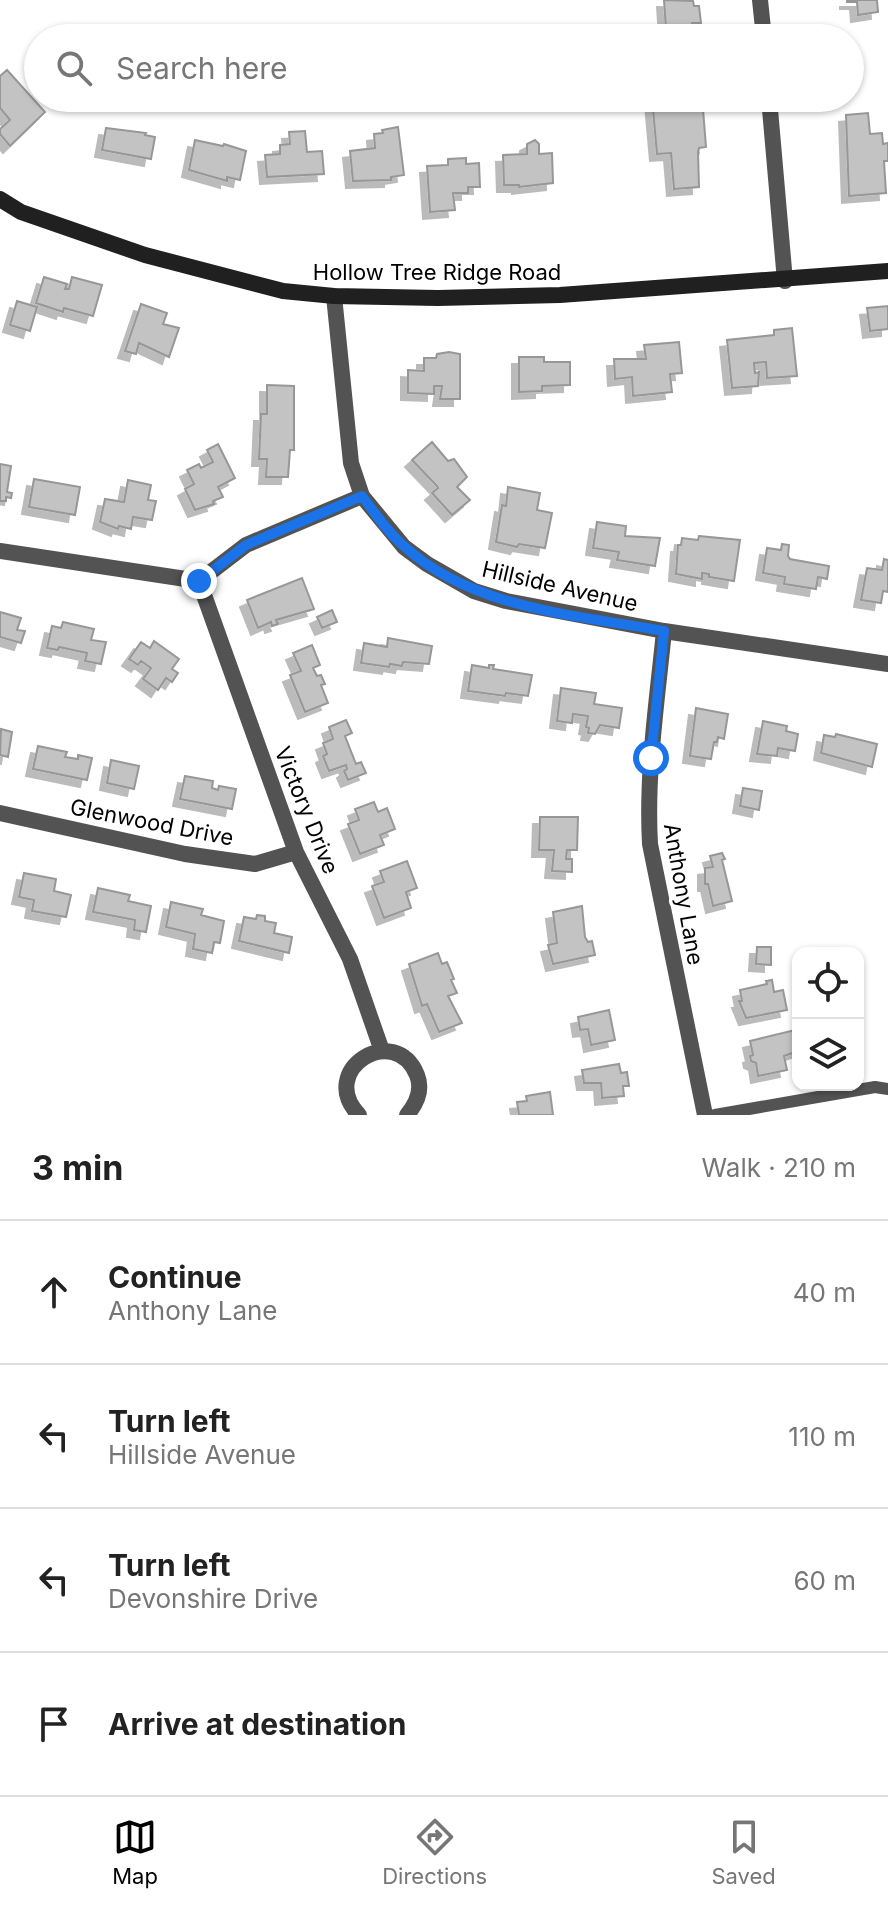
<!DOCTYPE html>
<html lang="en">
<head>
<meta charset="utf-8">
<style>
  :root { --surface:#fff; --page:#f2f2f2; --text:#222; --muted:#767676; --line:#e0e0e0; --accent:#000 }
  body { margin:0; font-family:Inter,sans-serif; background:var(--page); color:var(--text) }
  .controls { position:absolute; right:24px; bottom:24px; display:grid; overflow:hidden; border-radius:16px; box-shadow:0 2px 6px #0004 }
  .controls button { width:72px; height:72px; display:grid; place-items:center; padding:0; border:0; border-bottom:2px solid var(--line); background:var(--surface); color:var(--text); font:40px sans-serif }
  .stop { position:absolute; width:24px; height:24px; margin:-18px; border:6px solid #1a73e8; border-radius:50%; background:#fff }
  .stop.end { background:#1a73e8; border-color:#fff; box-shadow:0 2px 8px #0008 }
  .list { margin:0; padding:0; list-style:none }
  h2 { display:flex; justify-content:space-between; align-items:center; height:104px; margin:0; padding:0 32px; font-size:34px }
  h2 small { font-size:26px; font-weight:400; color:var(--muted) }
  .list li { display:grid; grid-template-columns:52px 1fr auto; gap:24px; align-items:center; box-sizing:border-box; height:144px; padding:0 32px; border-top:2px solid var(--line) }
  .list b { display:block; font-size:30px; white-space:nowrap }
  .list p { margin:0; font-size:26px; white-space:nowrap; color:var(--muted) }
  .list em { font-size:26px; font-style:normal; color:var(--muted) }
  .icon { flex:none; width:44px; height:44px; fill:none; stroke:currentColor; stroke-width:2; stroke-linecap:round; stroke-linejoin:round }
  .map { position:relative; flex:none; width:888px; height:1115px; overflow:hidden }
  .search { position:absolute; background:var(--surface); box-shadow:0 2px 6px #0004; left:24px; right:24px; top:24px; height:88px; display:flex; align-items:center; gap:20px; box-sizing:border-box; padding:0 28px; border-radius:44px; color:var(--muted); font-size:30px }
  .sheet { height:680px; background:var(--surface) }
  nav { display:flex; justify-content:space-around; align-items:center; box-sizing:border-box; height:112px; border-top:2px solid var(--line); background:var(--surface); font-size:22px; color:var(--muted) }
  nav a { display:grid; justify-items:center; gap:4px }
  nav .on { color:var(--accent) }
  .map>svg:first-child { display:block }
  .building { fill:#c3c3c3; stroke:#979797; stroke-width:2; filter:url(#shadow) }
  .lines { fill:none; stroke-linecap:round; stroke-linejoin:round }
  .service { stroke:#535353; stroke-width:12 }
  .minor { stroke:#535353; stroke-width:16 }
  .secondary { stroke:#202020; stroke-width:16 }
  .route { stroke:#1a73e8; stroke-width:10 }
  .labels { text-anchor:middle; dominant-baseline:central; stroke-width:7; stroke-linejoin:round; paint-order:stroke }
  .street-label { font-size:22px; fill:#000; stroke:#fff }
</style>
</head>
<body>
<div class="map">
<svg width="888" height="1115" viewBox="0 0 888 1115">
  <defs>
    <filter id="shadow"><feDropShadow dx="-7" dy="7" stdDeviation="0" flood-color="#0004"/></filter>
  </defs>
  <rect width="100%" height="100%" fill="#fff"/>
  <!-- building -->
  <path class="building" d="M664,0L693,1L694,6H699L701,23H692L693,31L692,32L666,29Z
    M847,0H877L878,12L858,15L857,2H847Z
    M7,70L45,112L10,146L0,134V129L10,120L0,108V76Z
    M652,98H706L707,109H703L706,147L699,148L698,152L699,187L674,189L671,153L657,154Z
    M868,113L870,134L882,133L883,144L888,143V161H884L886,193L849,196L846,115Z
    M398,127L404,175L391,177V180L353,181L350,151L375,148L374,134L383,133L382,130Z
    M106,128L146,133L145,135L155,137L151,159L102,150Z
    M305,131L307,152L322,151L324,174L267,177L265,155L280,154V145L290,144L289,132Z
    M195,140L223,146L224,144L246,151L240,180L227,177V181L189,170Z
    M535,140L539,144V154L552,153L553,183L519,187V185H504L503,155L527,154V144Z
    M466,158V164L479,163L480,187H468V193H453L455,210L430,212L427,166L448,165V159Z
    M44,277L67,284L65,289H69L72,277L102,285L93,316L64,308L63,312L36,303Z
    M17,301L37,307L30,331L10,325Z
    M141,304L167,313L163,324L179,328L169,357L139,343L136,354L125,351Z
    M888,306V329L870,331L867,308Z
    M792,328L797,376L767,378L766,362L754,363L755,373L759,372L758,386L732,388L727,340L774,335V330Z
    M679,342L682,373L670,374L672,392L633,396L632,377L615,379L614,359H646L644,345Z
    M449,352L460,354V399H440L442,386H434V394L408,393V370L424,371V358H436L437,354Z
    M519,357H544V362H570V385L542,386V391L519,392Z
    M267,385L294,386V450H290L288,477H266L267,459H259L261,414H267Z
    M432,442L448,461L454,459L467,477L457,487L470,500L452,515L432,493L438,488L437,486L412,460Z
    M218,444L235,478L218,487L223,497L213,501L214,504L195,510L185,489L194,484L187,470L199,464L201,468L213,462L207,450Z
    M0,464L11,466L7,492L12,493L11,498L6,497V501H0Z
    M34,479L80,487L75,515L29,507Z
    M128,480L151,485L148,500L156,501L152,520L133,517L131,529L119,526L118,529L100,522L105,499L124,502Z
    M508,487L540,493L537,510L552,513L545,548L519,544L517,547L496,542L502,505L506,506Z
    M597,522L626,526L625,536L660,538L655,566L617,560L619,552L593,548Z
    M699,536L740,540L734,581L709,577V574L702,573V579L676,574L678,545H681L682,538L698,540Z
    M782,544L789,545L788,556L790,559L829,566L827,579L818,577L816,589L784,584L785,577L763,573L767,548L781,550Z
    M884,559L888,560V592L883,591L881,603L861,600L867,568L882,570Z
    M302,578L314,609L276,620L278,624L272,626L271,622L258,628L247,600Z
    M332,610L337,622L322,628L317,617Z
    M0,612L21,618L17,630L25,631L21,643L0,637Z
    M63,622L94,629L91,640L106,642L101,664L85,661L87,653L59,647L58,650L47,648L52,626L61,628Z
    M388,638L432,646L429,664L403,662L402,666L390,664L389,667L361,663L364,643L387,647Z
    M154,641L179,659L172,669L178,673L172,682L166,678L158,690L143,679L151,668L141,661L138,665L129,659L141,642L150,648Z
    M312,645L320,665L313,668L317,676L321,675L325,684L321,685L328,703L305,712L290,675L301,671L293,653Z
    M472,665L489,668V665H494L493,669L532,675L528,696L506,693L505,696L468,691Z
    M561,688L596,693L594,704L622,708L619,728L600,725L595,734L588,733L589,728L586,727L588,716L573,714L572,723L557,721Z
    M696,708L728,714L724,739L718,737L717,742H714L711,759L690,756Z
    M346,720L352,733L345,736L356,764L361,762L366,773L348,780L344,771L347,769L346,765L329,771L323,756L327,754L323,743L333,739L329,727Z
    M763,721L787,726L786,731L798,734L795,751L778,748L777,756L757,754Z
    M1,729L12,732L8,757L0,755Z
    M836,734L877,744L872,767L821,753L824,735L835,737Z
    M38,746L67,752L65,757L78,759V755L92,758L87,780L33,769Z
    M111,760L139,766L134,789L107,783Z
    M185,776L213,781L212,788L218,790L219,786L236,789L232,809L180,799Z
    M743,788L762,791L759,810L740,806Z
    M374,802L378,812L387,808L395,829L380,835L384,845L360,854L348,824L359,820L355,809Z
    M540,817H578L577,850H567L566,859H572V872L552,871L554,850H539Z
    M722,853L725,859L722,860L732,901L713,906L708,884H705V868L713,867L710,856Z
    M407,861L417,888L406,892L411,908L384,918L372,886L384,882L380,871Z
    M24,873L56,879L54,891L71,895L66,917L32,911L34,900L19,897Z
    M98,888L130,895L128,901L151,906L146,932L134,930L135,920L93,912Z
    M171,902L203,909L201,915L224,921L220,943L214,942L212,953L193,949L195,934L166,927Z
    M582,906L585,937L588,942L592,941L595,955L553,964L548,945L557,943L553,912Z
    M257,915L265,916V921L276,923L274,933L292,937L289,953L239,941L244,917L256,919Z
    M757,947H771V965L756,964Z
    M438,953L442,964L447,962L454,979L451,980L457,993L448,996L462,1023L439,1032L427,1004L422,1006L409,964Z
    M772,980L774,992L783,990L787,1010L746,1018L739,1001H742L740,990L767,984L766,981Z
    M609,1010L615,1040L591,1045L588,1029L580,1030L578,1017Z
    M795,1030L798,1032V1051L784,1056L787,1070L758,1076L756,1063L751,1061L750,1056L753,1055L750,1041Z
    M619,1064L621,1073L627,1072L629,1086H623L624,1096L602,1098L601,1083H584L582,1070Z
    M550,1092L553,1115H519L517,1102L527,1101L526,1096Z"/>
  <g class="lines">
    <!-- service -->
    <path class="service" d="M715,1115L875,1087L888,1089"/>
    <!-- minor -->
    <path class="minor" d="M760,0L764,38
      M769,98L785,281
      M334,296L351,463L362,496L404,547L427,564L474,591L506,601L664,631L888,664
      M0,551L199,581L246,545L362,496
      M199,581L296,852L350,959L382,1051
      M664,631C657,702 646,773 650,844L705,1115
      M0,813L185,854L255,864L296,852
      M359,1115C316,1070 395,1021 417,1075C423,1090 417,1103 407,1115"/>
    <!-- secondary -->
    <path class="secondary" d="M0,199L21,212L145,255L283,291L334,296L438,298L560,295L888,271"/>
  </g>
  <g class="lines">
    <!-- route -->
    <path class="route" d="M199,581L246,545L362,496C375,513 388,533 405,547C473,609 577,615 664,631L651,758"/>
  </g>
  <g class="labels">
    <!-- street labels -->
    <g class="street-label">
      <text x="437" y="272">Hollow Tree Ridge Road</text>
      <text transform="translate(560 586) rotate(13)">Hillside Avenue</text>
      <text transform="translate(307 810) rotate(68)">Victory Drive</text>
      <text transform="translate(152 822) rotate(11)">Glenwood Drive</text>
      <text transform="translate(684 894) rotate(80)">Anthony Lane</text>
    </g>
  </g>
</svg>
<div class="controls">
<button><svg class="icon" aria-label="locate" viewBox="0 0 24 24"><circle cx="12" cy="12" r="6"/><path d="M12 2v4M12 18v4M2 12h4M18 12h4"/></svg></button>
<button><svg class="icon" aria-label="layers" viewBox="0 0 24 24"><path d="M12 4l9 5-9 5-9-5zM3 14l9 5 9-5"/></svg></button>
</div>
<div class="stop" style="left:651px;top:758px"></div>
<div class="stop end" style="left:199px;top:581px"></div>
<div class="search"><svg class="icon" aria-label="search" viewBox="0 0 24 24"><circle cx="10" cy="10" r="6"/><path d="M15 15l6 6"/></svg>Search here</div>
</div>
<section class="sheet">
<h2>3 min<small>Walk · 210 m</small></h2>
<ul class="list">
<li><svg class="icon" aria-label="ahead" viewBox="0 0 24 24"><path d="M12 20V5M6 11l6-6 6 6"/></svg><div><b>Continue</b><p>Anthony Lane</p></div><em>40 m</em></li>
<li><svg class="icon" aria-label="left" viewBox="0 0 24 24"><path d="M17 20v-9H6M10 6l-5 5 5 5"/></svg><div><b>Turn left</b><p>Hillside Avenue</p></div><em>110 m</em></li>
<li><svg class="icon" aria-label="left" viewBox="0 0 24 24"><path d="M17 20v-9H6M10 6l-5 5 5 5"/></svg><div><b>Turn left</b><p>Devonshire Drive</p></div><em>60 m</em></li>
<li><svg class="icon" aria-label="arrive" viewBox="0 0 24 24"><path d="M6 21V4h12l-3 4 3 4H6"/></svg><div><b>Arrive at destination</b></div></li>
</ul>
</section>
<nav>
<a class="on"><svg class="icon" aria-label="map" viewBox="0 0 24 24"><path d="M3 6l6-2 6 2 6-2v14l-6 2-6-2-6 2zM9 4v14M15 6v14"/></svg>Map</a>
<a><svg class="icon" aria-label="directions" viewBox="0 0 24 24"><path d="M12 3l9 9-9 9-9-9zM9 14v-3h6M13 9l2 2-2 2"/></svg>Directions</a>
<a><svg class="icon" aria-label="saved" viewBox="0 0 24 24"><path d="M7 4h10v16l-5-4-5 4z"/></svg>Saved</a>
</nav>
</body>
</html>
